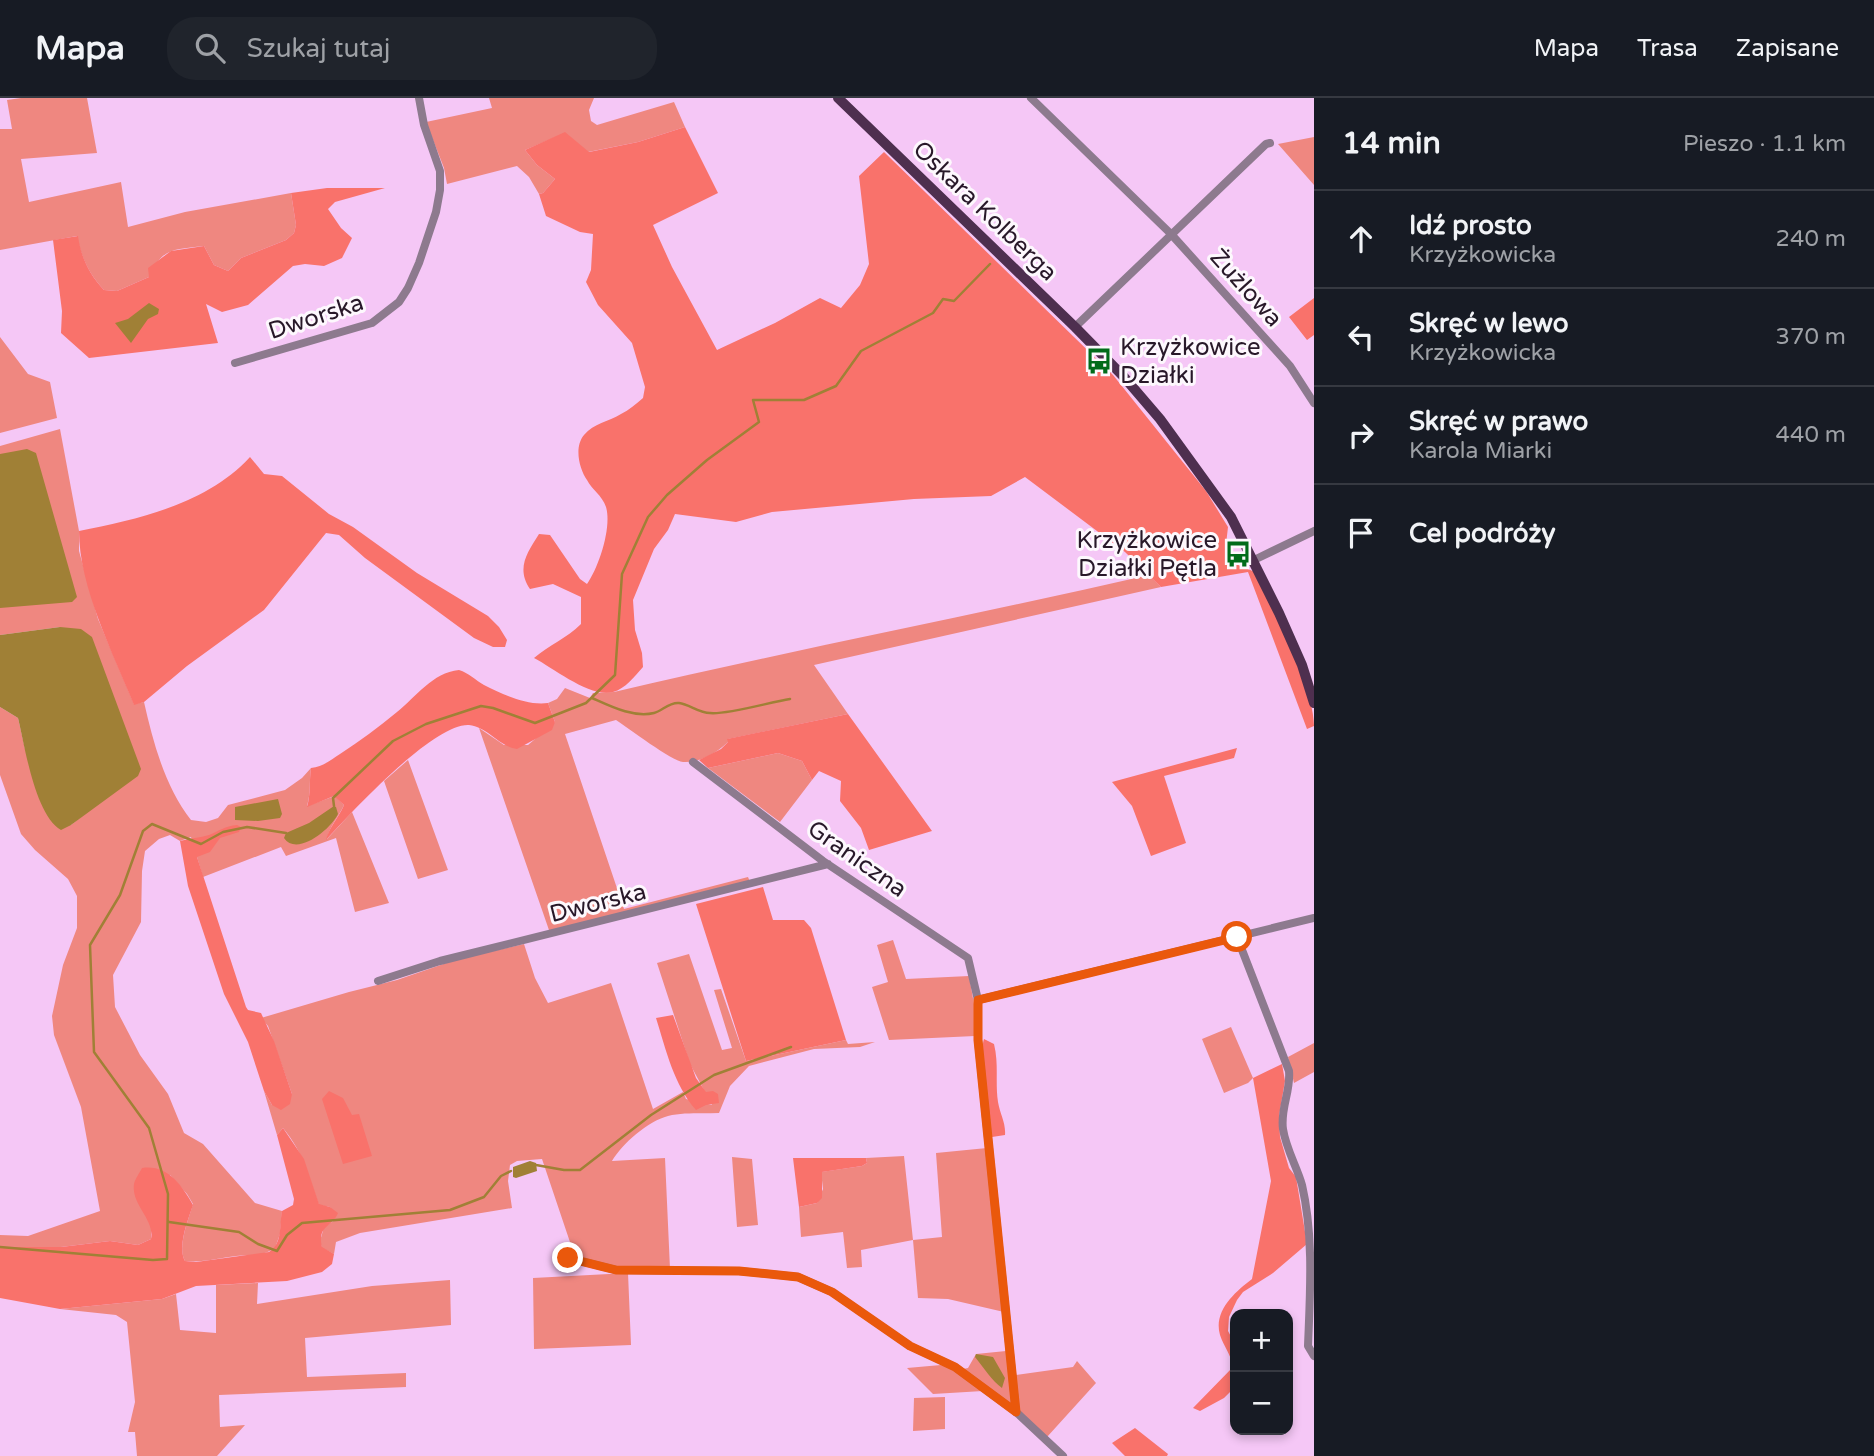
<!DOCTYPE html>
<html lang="pl">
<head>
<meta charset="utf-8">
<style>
  :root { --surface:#171b24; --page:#20242c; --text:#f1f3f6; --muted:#9ea1a6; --line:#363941 }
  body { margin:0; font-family:"Varela Round",sans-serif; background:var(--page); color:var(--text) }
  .controls { position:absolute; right:21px; bottom:21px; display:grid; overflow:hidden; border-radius:14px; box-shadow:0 4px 10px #0003 }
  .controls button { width:63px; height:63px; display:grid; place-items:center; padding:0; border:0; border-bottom:2px solid var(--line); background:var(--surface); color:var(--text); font:35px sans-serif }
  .stop { position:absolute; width:21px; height:21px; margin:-16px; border:5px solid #ea580c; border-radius:50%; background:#fff }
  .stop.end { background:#ea580c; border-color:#fff; box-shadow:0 2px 7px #0008 }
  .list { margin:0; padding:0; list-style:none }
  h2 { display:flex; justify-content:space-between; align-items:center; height:91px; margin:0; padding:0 28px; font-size:30px }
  h2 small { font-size:23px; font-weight:400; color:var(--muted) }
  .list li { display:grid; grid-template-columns:46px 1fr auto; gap:21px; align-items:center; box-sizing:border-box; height:98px; padding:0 28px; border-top:2px solid var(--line) }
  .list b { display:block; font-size:26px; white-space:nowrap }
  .list p { margin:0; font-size:23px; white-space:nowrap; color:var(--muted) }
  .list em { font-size:23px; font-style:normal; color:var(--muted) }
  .icon { flex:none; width:38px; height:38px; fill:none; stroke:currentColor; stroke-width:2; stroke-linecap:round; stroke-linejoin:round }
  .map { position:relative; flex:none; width:1314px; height:1358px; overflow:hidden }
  header { display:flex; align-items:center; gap:42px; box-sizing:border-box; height:98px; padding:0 35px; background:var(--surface); border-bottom:2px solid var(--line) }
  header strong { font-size:33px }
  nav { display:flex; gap:38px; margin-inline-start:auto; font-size:24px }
  .search { width:490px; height:63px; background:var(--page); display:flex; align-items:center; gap:18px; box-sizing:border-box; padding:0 24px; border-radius:28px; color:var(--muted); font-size:26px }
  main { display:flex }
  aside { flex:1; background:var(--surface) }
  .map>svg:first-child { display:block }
  .green { fill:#ef8780 }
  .forest { fill:#f9726b }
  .water { fill:#a08036 }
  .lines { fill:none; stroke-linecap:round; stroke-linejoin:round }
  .stream { stroke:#a08036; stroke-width:2.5 }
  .minor { stroke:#8d7a8e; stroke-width:8 }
  .major { stroke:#4e2f4f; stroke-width:10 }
  .route { stroke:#ea580c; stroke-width:9 }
  .labels { text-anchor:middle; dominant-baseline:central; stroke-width:6; stroke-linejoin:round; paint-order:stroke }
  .street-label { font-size:24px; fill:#281829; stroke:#fdf8fd }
  .poi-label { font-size:24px; fill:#281829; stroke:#fdf8fd; text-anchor:start }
</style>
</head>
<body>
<header>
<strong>Mapa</strong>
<div class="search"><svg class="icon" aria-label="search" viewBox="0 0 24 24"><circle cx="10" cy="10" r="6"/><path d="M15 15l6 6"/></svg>Szukaj tutaj</div>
<nav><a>Mapa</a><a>Trasa</a><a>Zapisane</a></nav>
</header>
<main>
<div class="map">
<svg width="1314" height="1358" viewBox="0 0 1314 1358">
  <rect width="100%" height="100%" fill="#f5c7f6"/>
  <!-- green -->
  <path class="green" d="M21,0H87L97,55L21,61L29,104L121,84L128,129L185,114L291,95L296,127L294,135L286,142L241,160L228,173L214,167L204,148C174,152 162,149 149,179L117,193L104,192C89,176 81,159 77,138L0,152V31H12L7,2Z
    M489,0H594L589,12L591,23L597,27L674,4L685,29L638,44L588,54L565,35L525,52L537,67L555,81L543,95L539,96L529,79L517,68L447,86L444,70L426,24L492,10Z
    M1314,39V87L1278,46Z
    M0,239L28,276L50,284L57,320L0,335Z
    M60,331L79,433V453L98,521L134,606L144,604C153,644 165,689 191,722L206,724L218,720L228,707L285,692L302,680L311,670C309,684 311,695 307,708L335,698L344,707C339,718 329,729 327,741L352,714L389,805L355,814L336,740L286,758L281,749L203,779L191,739L180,743L170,737L159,741L145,753L142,773L141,824L113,877L115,909L140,957L168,996L184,1035L203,1046L255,1105L282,1113L280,1136L275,1150C262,1159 251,1156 236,1158C219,1160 202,1165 185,1163C177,1149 188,1123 193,1106L187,1096L170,1077L151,1129V1141L138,1147L110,1143L61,1149H0V1137L28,1138L100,1113L81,1009L54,937L52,918L63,867L77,830V798L68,781L35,752L21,736L0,677V609L18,620L25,651L71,727L91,711L60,529L0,537V348Z
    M1149,477L1161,489L814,567L848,616L728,641V644C717,655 699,665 683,664C672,663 628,630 616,622L565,636L624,811L748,779L750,784L550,835L479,630L504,647H528L555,624L548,605L557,601L565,590L590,600L593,595L614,594C792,552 971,518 1149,477Z
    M778,655L802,663L812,682L780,724L708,670Z
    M408,662L448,772L418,781L384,683Z
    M893,842L906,881L969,878L974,906L975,938L889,942L872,889L888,884L877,847Z
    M524,846L535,880L548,905L611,885L653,1011L683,994L686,1001L712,1007L690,966L657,865L689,856L722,952L732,950L714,892L721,891L746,963L846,942L848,946L875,944L860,949L814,951L749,968L730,988L719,1015C703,1016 684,1014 668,1018C648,1023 622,1046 612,1063L665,1060L670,1171L612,1170L574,1156L542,1061L517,1063L510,1067L508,1083L512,1110L360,1135L336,1144L334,1156L322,1150L320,1143L324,1129L335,1122L330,1109L319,1107C307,1075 305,1057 283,1030L277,1037L264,993L272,1007L292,996L268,928L261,920L349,894L397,882L458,861Z
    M1231,929L1253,980L1248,985L1224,995L1202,941Z
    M1314,945V974L1294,985L1288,959Z
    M987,1050L1004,1214L948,1201L918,1200L913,1142L861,1152L862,1169L847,1170L843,1134L801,1139L799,1109L817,1105L823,1091L821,1074L862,1068L867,1065L866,1060L904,1058L913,1142L942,1139L936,1055Z
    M732,1059L752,1061L758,1127L737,1129Z
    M628,1175L631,1247L534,1251L533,1180Z
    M450,1182L451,1227L305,1240L307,1279L406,1275V1289L219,1297L220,1329L245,1327L217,1358H137L135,1334H128L135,1304L127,1224L116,1217L60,1211L162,1201L176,1196L180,1232L216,1235V1187L258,1185L257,1206L372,1188Z
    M1006,1253L1013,1308L963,1271L968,1270L976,1256Z
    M1077,1263L1096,1285L1047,1339L1019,1313L1016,1277L1073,1269Z
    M941,1267L955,1271L983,1293L933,1296L907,1270Z
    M945,1299V1331L913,1333L914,1300Z"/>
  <!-- forest -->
  <path class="forest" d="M685,29L718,95L653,127L672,169L717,252L775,225L820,200L841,210L860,187L869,166L859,78L884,54L1113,277L1206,393L1228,429L1225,455L1231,464L1255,474C1272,512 1314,589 1314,628L1307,631L1248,474L1161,489L1125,454L1025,379L991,398L914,401L772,414L736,424L675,416L668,432L654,451L633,502L635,532L642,555L643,569C635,578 625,591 613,594C590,600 555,571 534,560C549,547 567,540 581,526V499L553,486L530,491C516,470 527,455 539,436L550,437L580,481L587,486C599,469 612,429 606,409C602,397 592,392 587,382C579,370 574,349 584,337C594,325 608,324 621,316C629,312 636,306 643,300L645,289L632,245L598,207L586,184L591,172L593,136L580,134L546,118L539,96L543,95L555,81L537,67L525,52L565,34L589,54L638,44Z
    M327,90H385L335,104L328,111L341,130L352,140L342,160L324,168L305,166L293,168L248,207L222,214L206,206L218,245L89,260L61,235L62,213L53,142L78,138C81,159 89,176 104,192L117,193L149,179L148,170L171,153L204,148L214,167L228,173L241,160L286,142L294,135L296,127L291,95Z
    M1314,200V237L1307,242L1289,219Z
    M250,359L264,376L282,378L329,416L353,429L417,475L488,518L499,529L507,542L505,549H493L474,540L365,460L339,437L326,435L264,512L187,568L144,604L134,607C113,555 79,489 79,433C139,421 207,406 250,359Z
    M459,572C469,575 475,582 484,587C502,596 527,608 548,605L555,624L552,632L517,651C498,648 488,629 469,627C433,625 350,716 326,742C329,729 339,719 344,707L334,698L307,709C311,695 309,684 311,670C322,669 331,662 340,656C360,643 379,629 397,614C417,598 432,575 459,572Z
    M848,616L932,733L869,752L861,730L840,703L841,683L819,673L812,682L802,663L778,655L708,670L699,662L721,651L728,644L727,641Z
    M1237,650L1234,660L1164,678L1186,745L1151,758L1132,708L1112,684Z
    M237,727L241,729L239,734L220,740L210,754L197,759L246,909L248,912L261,915L274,943L292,996L290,1006L281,1012L272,1007L264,993L248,944L224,896L188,788L180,743C190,740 200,740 209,737C219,733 225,728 237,727Z
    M763,789L773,822H804L811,830L846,942L746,963L696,806Z
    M673,917L696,980L706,994L713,993L718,996L719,1005L706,1007L696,1012C674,987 666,952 656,920Z
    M984,941L994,946C999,966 995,984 998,1004C1000,1016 1006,1025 1005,1037L992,1039C989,1016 978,959 984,941Z
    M1282,966L1285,983L1279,1018L1280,1039L1289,1070L1296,1079L1307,1146L1273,1175L1243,1194L1237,1202L1229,1219L1228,1233L1235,1246V1289L1224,1300L1200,1313L1193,1310L1233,1269C1230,1254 1224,1249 1220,1237C1213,1213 1235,1194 1252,1181L1271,1083L1253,980Z
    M329,993L343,1000L352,1017L359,1016L372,1058L343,1066L322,1001Z
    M283,1030L304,1061L319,1106L330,1109L338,1115C332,1130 317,1127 322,1149L334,1156L332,1166L322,1174L287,1183L196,1188L162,1201L60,1211L0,1200V1149H61L110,1143L138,1147L151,1141C155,1121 131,1107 134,1086C135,1081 140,1074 142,1070C167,1066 182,1087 193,1107C188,1122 177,1149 185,1163L196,1164L269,1154C283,1145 279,1128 282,1113L293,1107L294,1101L277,1037Z
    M793,1060H866L867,1065L862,1068L822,1074V1100L817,1105L799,1109Z
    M1135,1330L1168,1356L1167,1358H1125L1112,1345Z"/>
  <!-- water -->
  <path class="water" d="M149,205L159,211L158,216L148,221L131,245L115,225L128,221Z
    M27,351L36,355L77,499L72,504L0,510V356Z
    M60,529L81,531L92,539L141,671L138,678L71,727L61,732C35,717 25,649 18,620L0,609V537Z
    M278,701L282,716L280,720L258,723L235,722V709Z
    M334,708L336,709L338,716C331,731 297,759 284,740L286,735L309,725Z
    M530,1063L536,1065L537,1073L516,1080L513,1079V1069Z
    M976,1256L993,1259L1005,1280L1002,1290C992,1283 984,1270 975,1259Z"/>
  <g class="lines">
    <!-- stream -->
    <path class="stream" d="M592,600C610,608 633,620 654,615C662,613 669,604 679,605C689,606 699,615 710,615C727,617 770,604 790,601
      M334,708L333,700L393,643L426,626L481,608L493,610L535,625L586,605L615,577L622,476L648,419L667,397L707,362L759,324L753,302H804L836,288L861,253L933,215L943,201L954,203L990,166
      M536,1067L564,1072H580L651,1017L714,977L791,949
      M169,1124L239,1134L258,1146L277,1153L287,1137L302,1125L450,1112L484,1099L501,1078L511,1073
      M0,1149L153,1162L167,1161L168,1096L149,1030L94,954L90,847L120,797L143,733L152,726L201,746L223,734L247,729L286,735"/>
    <!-- minor -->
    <path class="minor" d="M1031,0L1171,136L1290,268L1314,305
      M1075,229L1266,46L1270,45
      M235,265L372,225L399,204L408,190L419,165L436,114L440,92V73L424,27L419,0
      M1254,462L1314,433
      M693,664L823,763L968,860L978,902
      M1237,839L1289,973C1291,993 1280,1011 1283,1031C1286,1051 1297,1069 1302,1087C1314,1139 1310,1196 1308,1248L1314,1258
      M378,883L440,863L828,766
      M566,1152L568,1160L616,1172L739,1173L798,1179L832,1194L910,1248L955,1269L1016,1314L1063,1358
      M1016,1314L978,942V902L1314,820"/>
    <!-- major -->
    <path class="major" d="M838,0L1075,229L1124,279L1160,321L1231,419L1279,515L1302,567L1314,605"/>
  </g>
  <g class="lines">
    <!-- route -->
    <path class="route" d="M568,1160L616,1172L739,1173L798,1179L832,1194L910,1248L955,1269L1016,1314L978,942V902L1237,839"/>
  </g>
  <!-- icons -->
  <defs>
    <g id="bus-bare" transform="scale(2.1)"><path d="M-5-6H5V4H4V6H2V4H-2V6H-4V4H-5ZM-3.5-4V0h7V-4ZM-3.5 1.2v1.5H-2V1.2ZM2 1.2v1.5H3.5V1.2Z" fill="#016b1a" stroke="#fdf8fd" stroke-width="2.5" paint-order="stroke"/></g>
  </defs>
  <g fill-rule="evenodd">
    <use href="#bus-bare" x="1099" y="263"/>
    <use href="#bus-bare" x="1238" y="456"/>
  </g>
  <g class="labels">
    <!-- street labels -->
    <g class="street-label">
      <text transform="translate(985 113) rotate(44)">Oskara Kolberga</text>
      <text transform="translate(1246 190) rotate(48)">Żużlowa</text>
      <text transform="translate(316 219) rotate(-18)">Dworska</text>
      <text transform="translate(857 761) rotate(35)">Graniczna</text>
      <text transform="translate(598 805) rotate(-14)">Dworska</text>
    </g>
    <!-- poi labels -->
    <g class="poi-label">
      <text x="1120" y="249">Krzyżkowice<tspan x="1120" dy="28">Działki</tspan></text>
      <text x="1217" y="442" text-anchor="end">Krzyżkowice<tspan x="1217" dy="28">Działki Pętla</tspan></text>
    </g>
  </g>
</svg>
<div class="controls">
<button>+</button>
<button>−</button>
</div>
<div class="stop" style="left:1237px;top:839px"></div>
<div class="stop end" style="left:568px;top:1160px"></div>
</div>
<aside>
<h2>14 min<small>Pieszo · 1.1 km</small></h2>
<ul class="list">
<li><svg class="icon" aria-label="ahead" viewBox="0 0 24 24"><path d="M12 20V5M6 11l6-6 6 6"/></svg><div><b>Idź prosto</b><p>Krzyżkowicka</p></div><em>240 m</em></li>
<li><svg class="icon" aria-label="left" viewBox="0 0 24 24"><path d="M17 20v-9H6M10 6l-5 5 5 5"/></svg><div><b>Skręć w lewo</b><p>Krzyżkowicka</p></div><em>370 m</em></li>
<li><svg class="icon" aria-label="right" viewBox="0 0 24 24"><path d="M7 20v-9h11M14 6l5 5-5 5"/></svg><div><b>Skręć w prawo</b><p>Karola Miarki</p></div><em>440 m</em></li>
<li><svg class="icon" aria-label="arrive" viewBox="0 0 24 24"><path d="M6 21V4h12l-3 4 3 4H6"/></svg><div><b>Cel podróży</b></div></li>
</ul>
</aside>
</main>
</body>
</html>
